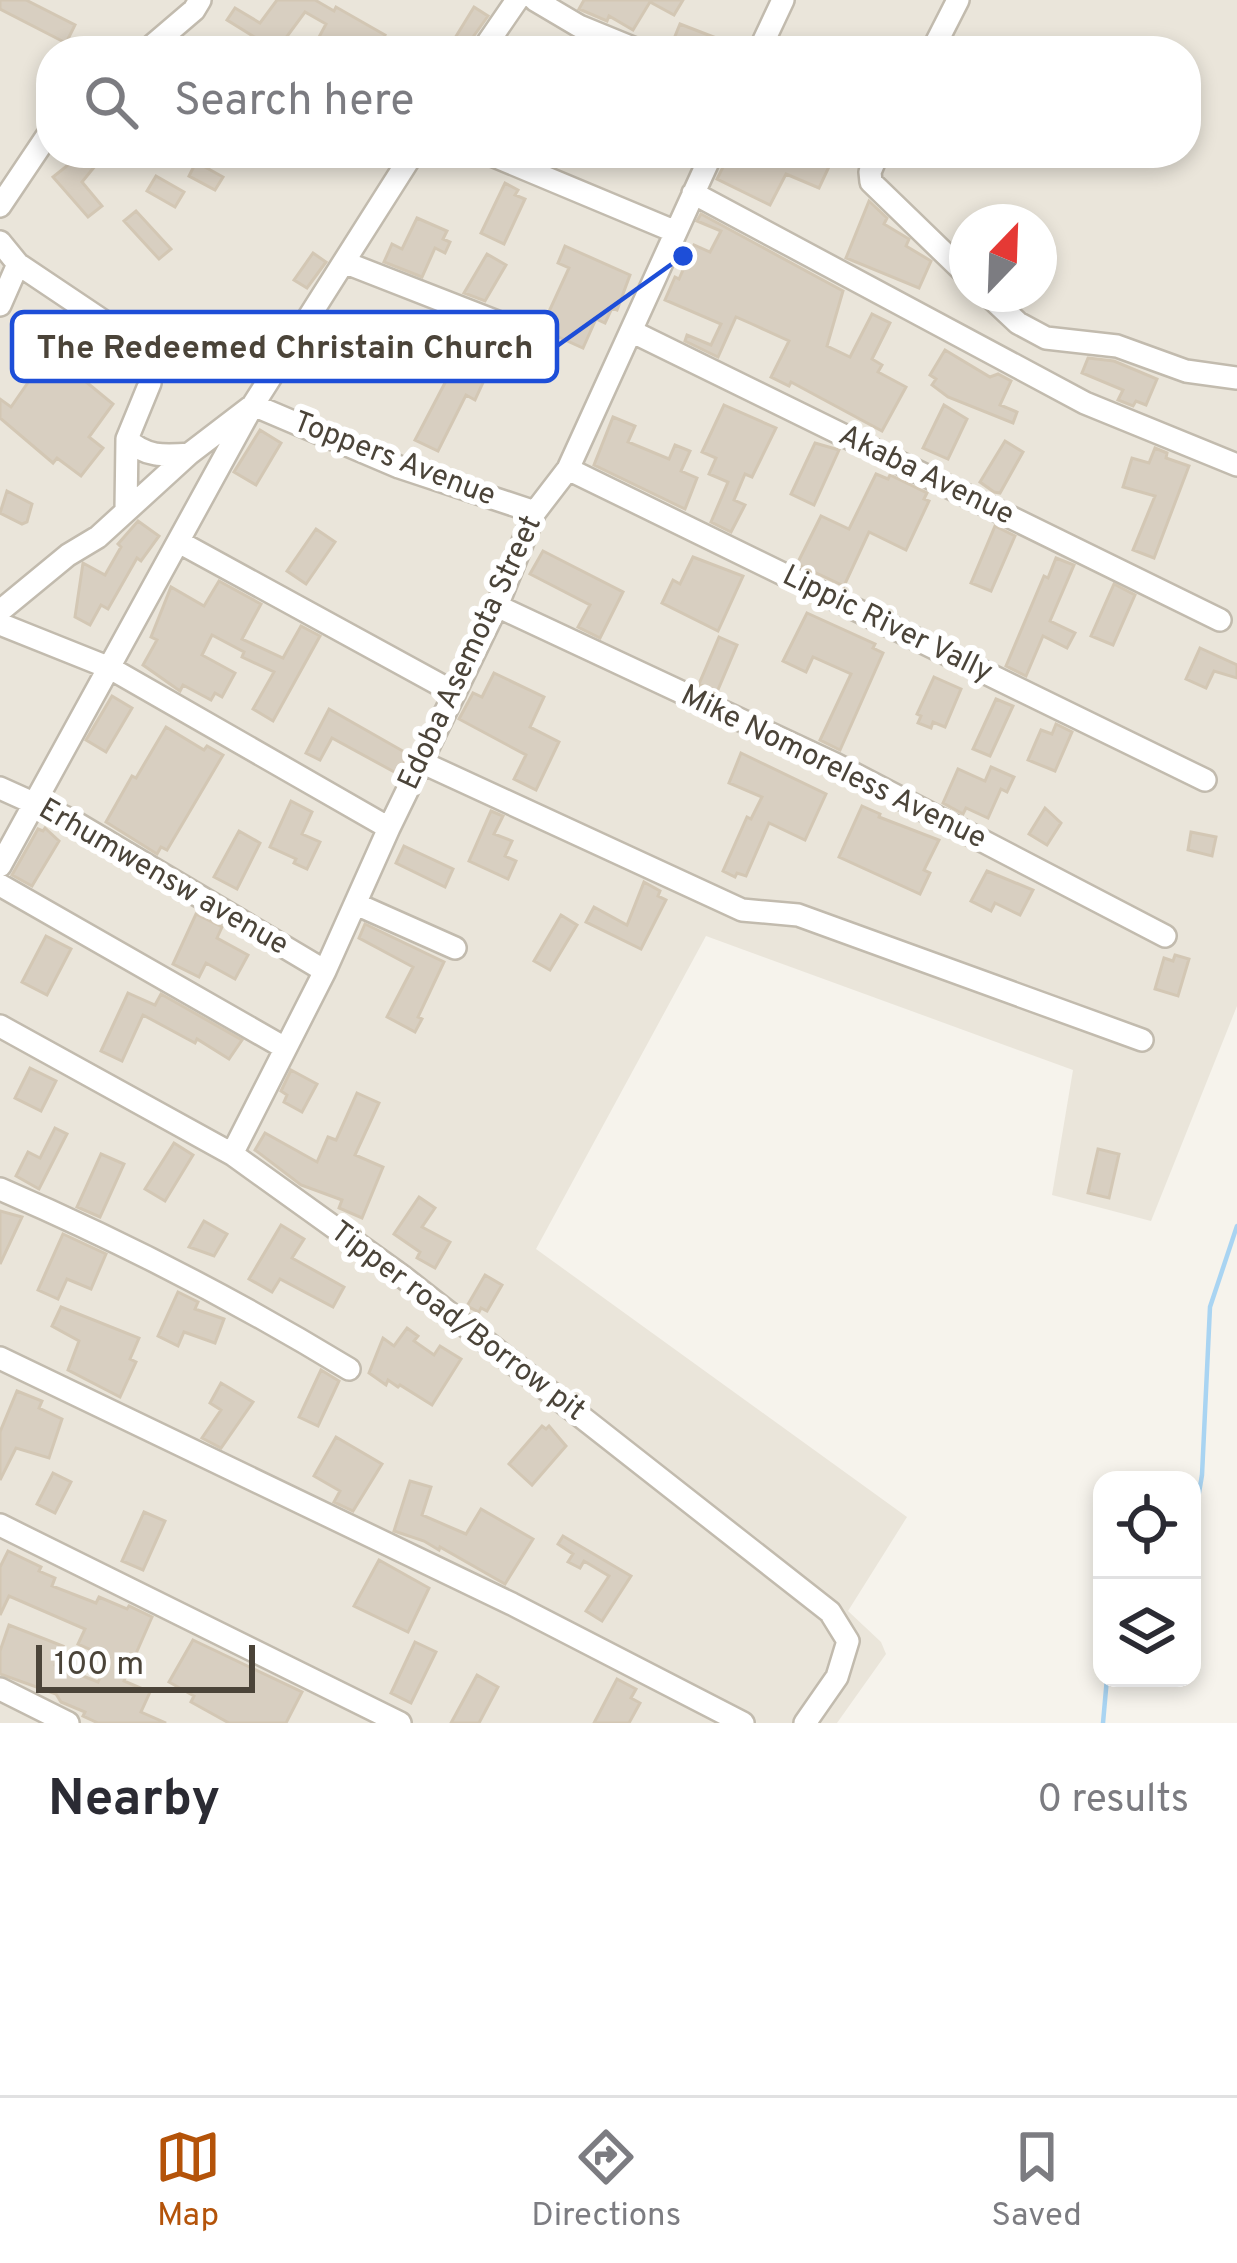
<!DOCTYPE html>
<html lang="en">
<head>
<meta charset="utf-8">
<style>
  :root { --surface:#fff; --page:#f2f2f3; --text:#2b2b33; --muted:#7c7c81; --line:#e1e1e2; --accent:#b45309 }
  body { margin:0; font-family:Overpass,sans-serif; background:var(--page); color:var(--text) }
  .controls { position:absolute; right:36px; bottom:36px; display:grid; overflow:hidden; border-radius:24px; box-shadow:0 6px 18px #0003 }
  .controls button { width:108px; height:108px; display:grid; place-items:center; padding:0; border:0; border-bottom:3px solid var(--line); background:var(--surface); color:var(--text); font:60px sans-serif }
  .compass { position:absolute; left:949px; top:204px; width:108px; height:108px; border-radius:50%; background:var(--surface); box-shadow:0 6px 18px #0003; rotate:23deg }
  .scale { position:absolute; left:36px; bottom:30px; width:219px; box-sizing:border-box; padding-left:12px; border:6px solid #4b4439; border-top:0; font-size:33px; line-height:42px; white-space:nowrap; color:#4b4439; -webkit-text-stroke:9px #fff; paint-order:stroke }
  .list { margin:0; padding:0; list-style:none }
  h2 { display:flex; justify-content:space-between; align-items:center; height:156px; margin:0; padding:0 48px; font-size:51px }
  h2 small { font-size:39px; font-weight:400; color:var(--muted) }
  .icon { flex:none; width:66px; height:66px; fill:none; stroke:currentColor; stroke-width:2; stroke-linecap:round; stroke-linejoin:round }
  .map { position:relative; flex:none; width:1237px; height:1723px; overflow:hidden }
  .search { position:absolute; background:var(--surface); box-shadow:0 6px 18px #0003; left:36px; right:36px; top:36px; height:132px; display:flex; align-items:center; gap:30px; box-sizing:border-box; padding:0 42px; border-radius:48px; color:var(--muted); font-size:45px }
  .sheet { height:372px; background:var(--surface) }
  nav { display:flex; justify-content:space-around; align-items:center; box-sizing:border-box; height:168px; border-top:3px solid var(--line); background:var(--surface); font-size:33px; color:var(--muted) }
  nav a { display:grid; justify-items:center; gap:6px }
  nav .on { color:var(--accent) }
  .map>svg:first-child { display:block }
  .residential { fill:#eae5da; fill-rule:evenodd }
  .lines { fill:none; stroke-linecap:round; stroke-linejoin:round }
  .stream { stroke:#a9d4f2; stroke-width:4.5 }
  .building { fill:#d8cfc1; stroke:#d3c7b4; stroke-width:3 }
  .minor-casing { stroke:#c2bbae; stroke-width:26 }
  .minor { stroke:#fff; stroke-width:21 }
  .labels { text-anchor:middle; dominant-baseline:central; stroke-width:12; stroke-linejoin:round; paint-order:stroke }
  .street-label { font-size:30px; fill:#4b4439; stroke:#fff }
  .leader { fill:none; stroke:#1d4ed8; stroke-width:4.5 }
  .callout-dot { fill:#1d4ed8; stroke:#fff; stroke-width:4.5 }
  .callout { fill:#fff; stroke:#1d4ed8; stroke-width:4.5 }
  .callout-label { font-size:33px; text-anchor:middle; font-weight:bold; fill:#4b4439 }
</style>
</head>
<body>
<div class="map">
<svg width="1237" height="1723" viewBox="0 0 1237 1723">
  <rect width="100%" height="100%" fill="#f6f3ec"/>
  <!-- residential -->
  <path class="residential" d="M0,0H1237V1006L1151,1221L1052,1195L1073,1070L706,936L536,1249L907,1517L848,1611L881,1642L886,1654L837,1723H0ZM51,51H1186V153H51ZM967,222H1039V294H967Z"/>
  <g class="lines">
    <!-- stream -->
    <path class="stream" d="M1192,1534L1202,1475L1210,1307L1237,1226
      M1103,1723L1107,1678"/>
  </g>
  <!-- building -->
  <path class="building" d="M0,0H26L75,25L66,43L0,9Z
    M277,0H315L334,11L336,7L385,35L376,51H338L318,39L326,24L305,12L285,39L305,51H277L227,20L235,8L260,23Z
    M584,0H683L674,15L650,2L633,30L609,16L607,21L579,9Z
    M474,7L488,16L463,51H447Z
    M680,24L745,49L744,51H669Z
    M83,153L95,166L82,182L102,206L88,217L53,177Z
    M730,153H857L851,166L833,158L819,188L786,174L770,205L717,179Z
    M196,162L223,177L215,190L189,176Z
    M156,176L184,192L175,207L147,191Z
    M505,183L518,190L515,195L525,199L504,244L481,233Z
    M869,201L887,218L884,224L909,239L906,246L931,261L919,288L846,258Z
    M136,211L171,249L159,259L124,221Z
    M701,214L843,291L827,346L850,357L872,314L890,323L872,359L882,365L878,372L906,387L882,431L791,382L789,386L771,377L789,341L752,324L736,317L718,357L685,341L687,335L711,345L721,324L665,300L675,277L679,279L694,245L710,252L721,231L697,221Z
    M417,218L447,231L443,239L450,242L445,253L435,248L422,277L384,262L392,244L402,249Z
    M565,246L630,275L617,310L612,308L605,323L596,319L583,348L541,329L569,268L558,263Z
    M313,253L326,262L307,288L294,280Z
    M487,254L506,265L485,301L464,293Z
    M443,323L498,350L475,400L466,395L438,451L415,440L447,379L420,363Z
    M45,348L113,404L89,437L103,448L81,476L57,458L53,463L0,418V399L11,407L38,368L33,365Z
    M945,350L990,377L998,374L1011,381L1000,405L1017,412L1013,423L948,397L932,385L936,379L930,375Z
    M1088,358L1114,361L1157,379L1146,405L1136,401L1133,406L1118,400L1123,390L1082,373Z
    M724,405L776,428L752,477L745,474L734,500L745,505L731,532L711,522L728,482L709,474L716,458L702,452Z
    M944,405L967,419L948,459L923,448Z
    M613,417L635,426L628,442L669,459L675,445L690,451L681,471L697,478L685,509L594,465Z
    M260,430L281,443L256,485L234,472Z
    M1005,441L1023,452L1000,493L994,492L980,482Z
    M815,443L839,450L814,505L791,494Z
    M1155,448L1167,453L1166,458L1189,466L1154,558L1133,550L1155,496L1123,487L1132,458L1149,463Z
    M876,474L888,479L890,475L927,493L924,499L929,501L906,550L869,532L844,586L797,564L821,516L849,529Z
    M7,491L32,504L27,522L22,524L0,513Z
    M138,521L159,536L141,561L137,558L108,609L101,605L90,625L75,617L83,563L105,575L121,547L118,544Z
    M995,526L1015,536L991,591L971,583Z
    M316,529L335,542L306,584L287,571Z
    M543,551L623,592L600,638L578,627L590,605L530,574Z
    M693,557L743,576L718,631L662,603L673,580L680,584Z
    M1056,558L1074,565L1050,621L1075,633L1067,648L1043,636L1026,676L1006,666L1044,576L1048,578Z
    M219,581L261,604L242,639L283,658L301,626L320,636L273,721L253,709L274,672L242,657L244,652L212,635L202,655L235,673L222,697L215,693L211,700L183,685L180,691L143,665L157,640L151,637L171,587L204,606Z
    M1114,584L1135,595L1113,645L1091,636Z
    M807,613L875,644L873,648L883,653L840,750L820,740L851,674L813,657L806,672L783,661Z
    M719,637L737,645L717,692L699,684Z
    M1200,648L1237,665V678L1214,671L1206,688L1186,679Z
    M494,673L544,697L530,727L559,742L536,790L514,779L526,755L459,719L473,693L482,697Z
    M934,677L961,689L945,727L933,722L931,728L918,723L921,716L917,714Z
    M112,696L132,708L106,752L86,740Z
    M996,699L1013,706L990,756L973,749Z
    M329,709L408,754L398,774L332,738L320,760L306,753Z
    M1056,724L1072,732L1055,771L1028,760L1041,730L1052,734Z
    M166,727L204,750L207,746L223,755L167,850L161,847L157,854L106,822L132,776L136,778Z
    M741,753L826,794L805,840L769,823L746,876L737,873L735,877L723,871L747,817L751,819L762,797L729,783Z
    M991,767L1014,777L1007,792L1001,789L988,818L966,808L963,814L943,803L958,769L985,781Z
    M291,801L312,812L302,834L320,842L307,869L294,863L296,859L270,847Z
    M862,806L880,814L879,817L939,840L924,870L930,873L920,894L839,857Z
    M1045,808L1061,823L1047,845L1029,834Z
    M491,811L503,816L494,834L512,841L505,856L516,861L508,879L469,861Z
    M45,828L59,841L32,886L12,875L38,829L43,831Z
    M239,831L260,843L237,889L214,877Z
    M1191,832L1216,837L1212,856L1188,850Z
    M404,846L453,869L445,887L396,863Z
    M987,871L1033,890L1020,915L995,903L991,911L971,901Z
    M644,882L660,891L658,896L666,900L641,949L586,922L594,907L627,925Z
    M196,914L222,927L217,938L248,955L235,979L206,963L199,977L173,964Z
    M561,915L577,925L550,970L534,961Z
    M365,924L444,962L418,1017L422,1019L415,1032L387,1017L413,967L359,938Z
    M46,936L71,949L47,995L22,982Z
    M1175,955L1189,959L1178,996L1155,989L1164,958L1173,961Z
    M128,993L155,1005L161,994L242,1040L229,1059L197,1039L195,1043L143,1015L122,1061L101,1051Z
    M30,1068L56,1081L41,1111L15,1098Z
    M291,1070L317,1084L302,1112L284,1102L287,1095L281,1091Z
    M357,1093L379,1103L355,1155L383,1167L362,1218L339,1208L342,1200L301,1185L255,1150L265,1133L317,1162L328,1137L336,1140Z
    M55,1128L67,1134L39,1189L16,1176L28,1152L40,1158Z
    M174,1143L193,1155L165,1201L145,1189Z
    M1098,1149L1119,1154L1109,1198L1088,1193Z
    M101,1154L124,1164L100,1217L77,1207Z
    M419,1197L435,1208L422,1227L450,1242L435,1268L417,1258L420,1252L394,1234Z
    M0,1211L22,1217L0,1264Z
    M204,1221L227,1234L214,1256L189,1247Z
    M281,1225L304,1239L292,1258L344,1287L333,1307L280,1279L272,1292L249,1279Z
    M63,1234L106,1254L91,1289L67,1279L58,1299L38,1290Z
    M485,1275L502,1285L487,1311L481,1308L479,1312L467,1306Z
    M178,1292L198,1302L195,1309L224,1319L215,1343L184,1332L178,1346L158,1336Z
    M61,1307L139,1338L130,1359L136,1362L120,1397L68,1370L79,1341L52,1326Z
    M407,1328L418,1336L414,1341L434,1355L440,1346L461,1359L432,1405L400,1385L398,1387L388,1380L386,1385L369,1373L383,1338L394,1346Z
    M321,1370L339,1381L318,1426L299,1417Z
    M221,1383L253,1402L221,1448L202,1438L221,1410L210,1403Z
    M17,1391L42,1401L39,1408L62,1419L49,1458L16,1448L0,1480V1432Z
    M542,1426L546,1429L549,1426L566,1446L532,1485L509,1464Z
    M336,1437L382,1464L353,1511L334,1502L340,1491L314,1476Z
    M53,1473L71,1482L55,1513L37,1504Z
    M410,1481L431,1487L422,1515L466,1534L481,1509L533,1539L505,1584L440,1547L439,1550L424,1541L394,1531Z
    M144,1512L165,1521L143,1570L122,1561Z
    M563,1536L631,1576L602,1621L586,1611L609,1576L584,1561L580,1568L568,1562L573,1554L558,1544Z
    M8,1551L41,1567L39,1571L55,1578L52,1586L96,1603L99,1597L127,1609L129,1606L152,1617L124,1681L150,1692L141,1712L166,1723H98L83,1716L85,1712L61,1702L56,1694L0,1674V1651L9,1625L63,1646L55,1665L98,1682L109,1658L78,1644L85,1629L9,1596L0,1615V1567Z
    M379,1560L429,1588L408,1632L354,1606Z
    M193,1640L302,1692L286,1723H229L191,1702L194,1696L169,1682Z
    M415,1642L436,1652L411,1703L391,1693Z
    M477,1675L498,1687L479,1723H451Z
    M617,1679L636,1689L631,1698L640,1703L629,1723H594Z"/>
  <g class="lines">
    <!-- minor casing -->
    <g class="minor-casing">
      <path id="minor" d="M535,0L579,26L640,51
        M146,51L194,10L200,0
        M482,51L517,0
        M759,51L783,0
        M932,51L958,0
        M487,153L676,232
        M878,153L870,172L871,182L967,275
        M693,193L1085,403L1237,465
        M0,206L51,130
        M0,242L18,264L0,305
        M346,263L515,329
        M18,264L103,321L134,350L150,383L127,439L126,511
        M987,294L1018,323L1046,338L1117,346L1186,371L1237,378
        M633,332L1220,620
        M127,439C145,457 164,456 189,454
        M568,469L1205,780
        M179,542L455,693
        M497,606L835,764L1165,936
        M0,611L68,555L98,537L189,454L253,405L399,467L535,512
        M0,624L110,668L389,828
        M421,762L742,910L798,915L1142,1040
        M0,788L71,820L325,971
        M0,866L253,405L413,153
        M0,885L285,1048
        M356,904L455,948
        M0,1026L232,1154L402,1276L830,1612L848,1641L837,1677L805,1723
        M232,1154L325,971L389,828L497,606L535,512L568,469L712,153
        M0,1189C123,1242 234,1299 349,1369
        M0,1358L512,1604L743,1723
        M0,1525L400,1723
        M0,1689L68,1723"/>
    </g>
    <!-- minor -->
    <use href="#minor" class="minor"/>
  </g>
  <g class="labels">
    <!-- street labels -->
    <g class="street-label">
      <text transform="translate(394 460) rotate(21)">Toppers Avenue</text>
      <text transform="translate(926 476) rotate(26)">Akaba Avenue</text>
      <text transform="translate(887 625) rotate(26)">Lippic River Vally</text>
      <text transform="translate(471 653) rotate(-65)">Edoba Asemota Street</text>
      <text transform="translate(833 768) rotate(26)">Mike Nomoreless Avenue</text>
      <text transform="translate(163 878) rotate(30)">Erhumwensw avenue</text>
      <text transform="translate(457 1322) rotate(37)">Tipper road/Borrow pit</text>
    </g>
  </g>
  <!-- callouts -->
  <path class="leader" d="M683 256L557 346"/>
  <circle class="callout-dot" cx="683" cy="256" r="12"/>
  <rect class="callout" x="12" y="312" width="545" height="69" rx="12"/>
  <g class="callout-label">
    <text x="285" y="358">The Redeemed Christain Church</text>
  </g>
</svg>
<div class="controls">
<button><svg class="icon" aria-label="locate" viewBox="0 0 24 24"><circle cx="12" cy="12" r="6"/><path d="M12 2v4M12 18v4M2 12h4M18 12h4"/></svg></button>
<button><svg class="icon" aria-label="layers" viewBox="0 0 24 24"><path d="M12 4l9 5-9 5-9-5zM3 14l9 5 9-5"/></svg></button>
</div>
<svg class="compass" viewBox="-18 -18 36 36"><path d="M0-13l5 13h-10z" fill="#e53935"/><path d="M0 13l5-13h-10z" fill="#7c7c81"/></svg>
<div class="scale">100 m</div>
<div class="search"><svg class="icon" aria-label="search" viewBox="0 0 24 24"><circle cx="10" cy="10" r="6"/><path d="M15 15l6 6"/></svg>Search here</div>
</div>
<section class="sheet">
<h2>Nearby<small>0 results</small></h2>
<ul class="list">
</ul>
</section>
<nav>
<a class="on"><svg class="icon" aria-label="map" viewBox="0 0 24 24"><path d="M3 6l6-2 6 2 6-2v14l-6 2-6-2-6 2zM9 4v14M15 6v14"/></svg>Map</a>
<a><svg class="icon" aria-label="directions" viewBox="0 0 24 24"><path d="M12 3l9 9-9 9-9-9zM9 14v-3h6M13 9l2 2-2 2"/></svg>Directions</a>
<a><svg class="icon" aria-label="saved" viewBox="0 0 24 24"><path d="M7 4h10v16l-5-4-5 4z"/></svg>Saved</a>
</nav>
</body>
</html>
